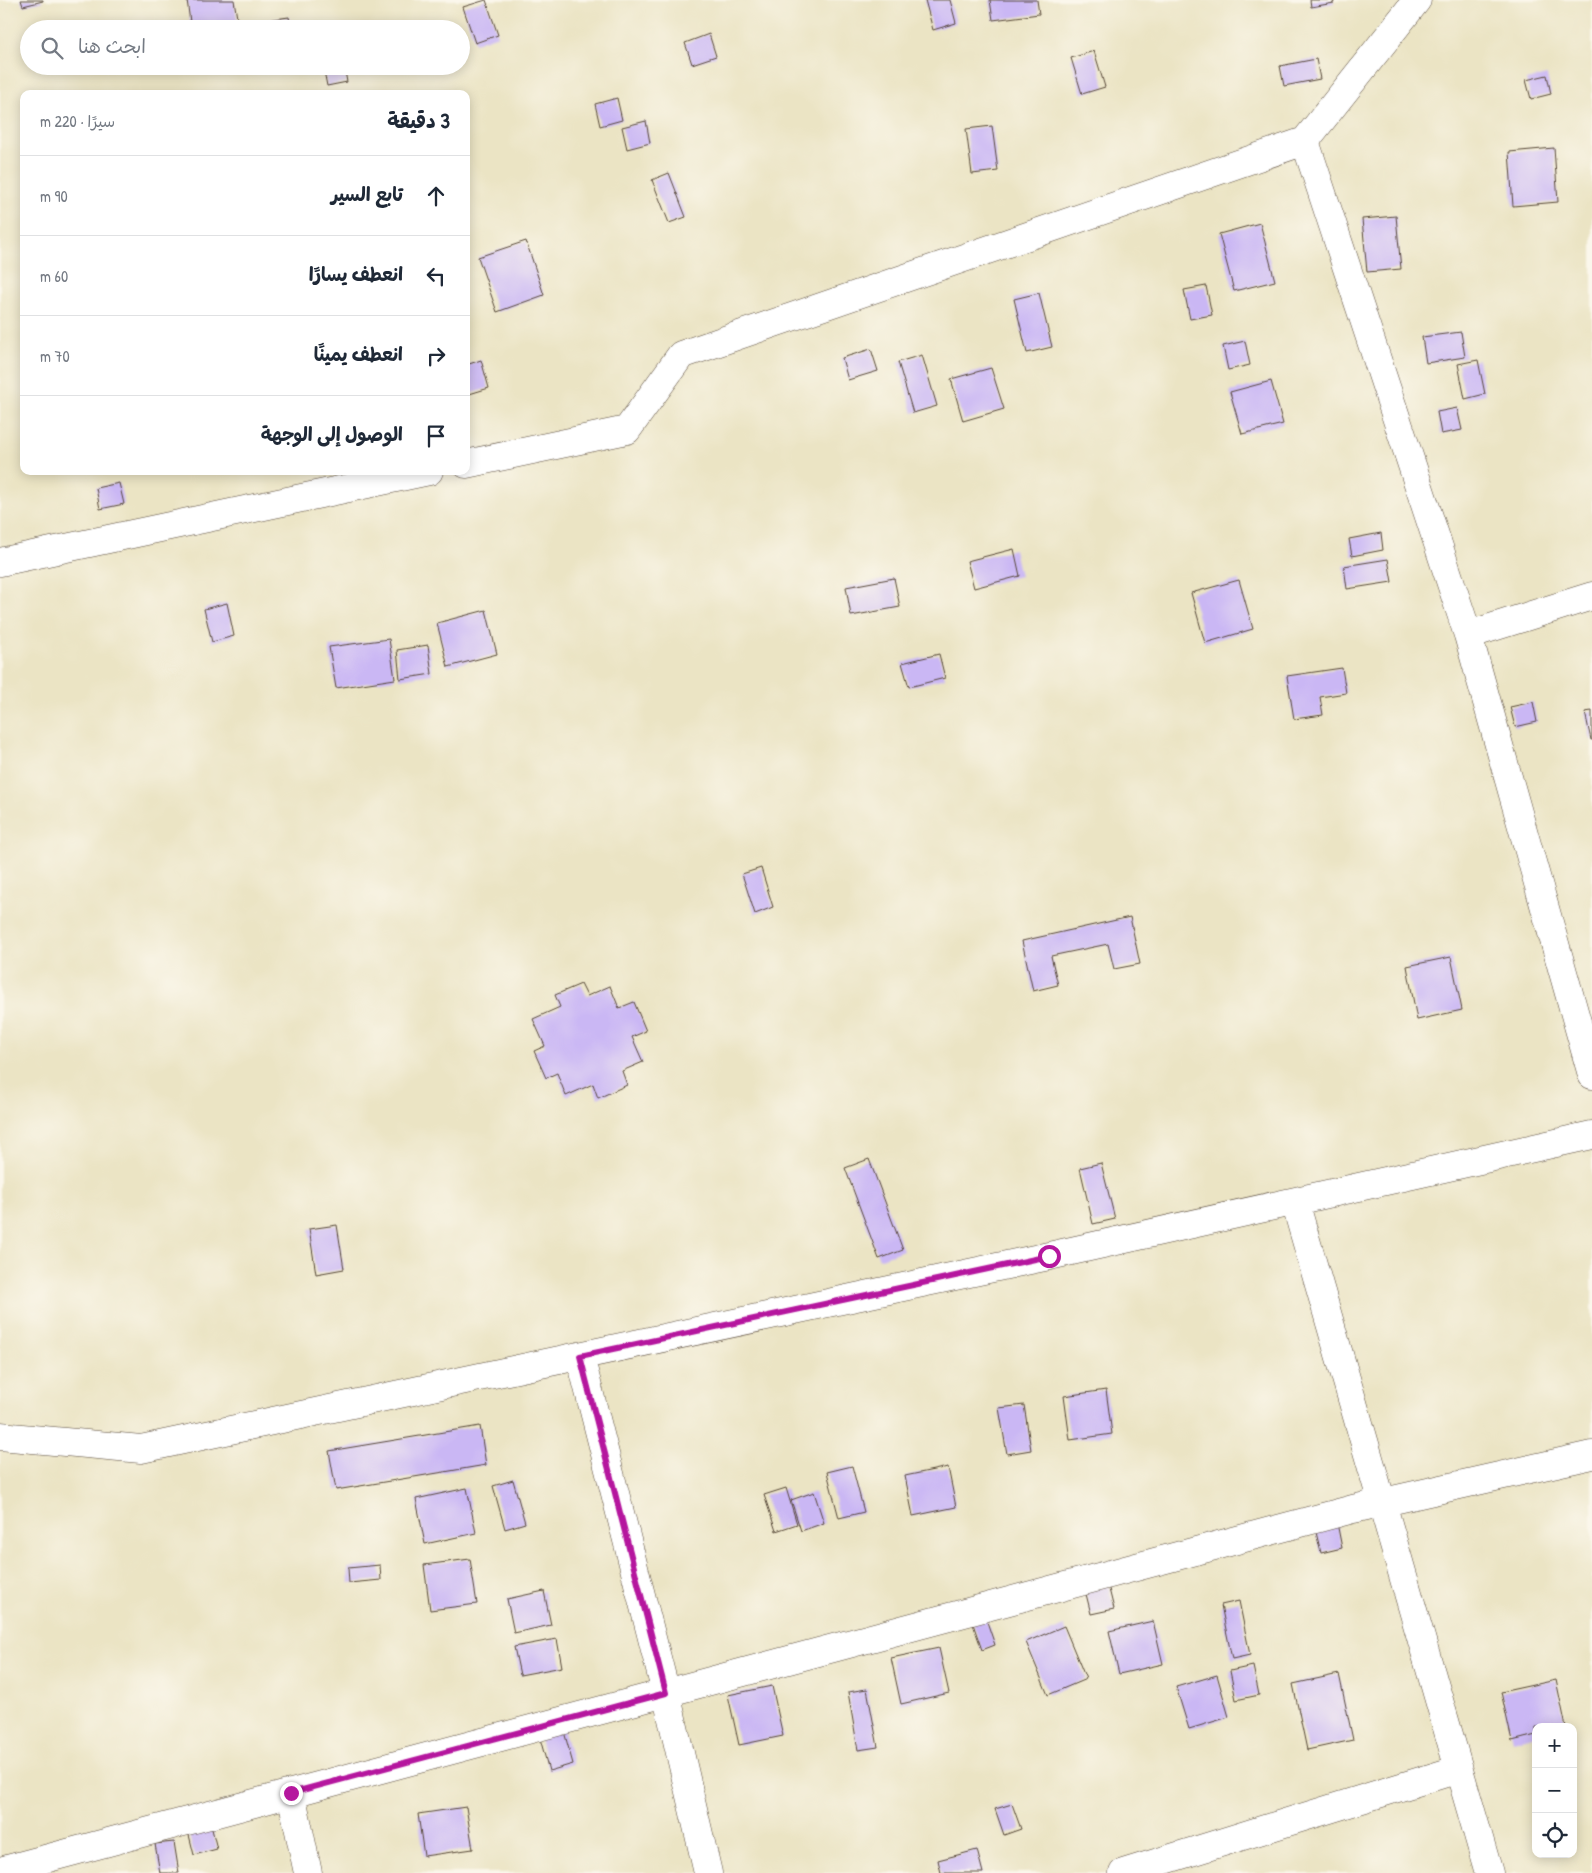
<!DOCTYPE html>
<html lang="ar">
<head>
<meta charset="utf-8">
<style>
  :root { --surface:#fff; --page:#f2f2f3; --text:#1f2937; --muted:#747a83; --line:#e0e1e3 }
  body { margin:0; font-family:"Patrick Hand","Playpen Sans Arabic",sans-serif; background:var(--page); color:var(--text); direction:rtl }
  .controls { position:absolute; right:15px; bottom:15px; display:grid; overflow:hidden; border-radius:10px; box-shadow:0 2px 12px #0003 }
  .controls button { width:45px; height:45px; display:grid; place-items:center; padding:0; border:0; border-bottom:1px solid var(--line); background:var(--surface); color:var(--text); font:25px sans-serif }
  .stop { position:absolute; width:15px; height:15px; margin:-11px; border:4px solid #b5179e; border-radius:50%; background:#fff }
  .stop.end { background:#b5179e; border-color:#fff; box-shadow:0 1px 5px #0008 }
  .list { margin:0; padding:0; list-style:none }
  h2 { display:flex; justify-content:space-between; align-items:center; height:65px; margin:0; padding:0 20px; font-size:21px }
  h2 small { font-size:16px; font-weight:400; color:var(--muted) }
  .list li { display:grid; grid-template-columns:32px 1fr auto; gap:15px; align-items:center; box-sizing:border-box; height:80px; padding:0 20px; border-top:1px solid var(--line) }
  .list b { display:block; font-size:19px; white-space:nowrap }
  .list em { font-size:16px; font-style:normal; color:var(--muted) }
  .icon { flex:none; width:28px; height:28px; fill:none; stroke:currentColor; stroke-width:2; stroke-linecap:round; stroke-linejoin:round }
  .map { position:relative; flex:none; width:1592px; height:1873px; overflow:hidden; direction:ltr }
  .search { position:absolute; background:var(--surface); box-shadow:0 2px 12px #0003; left:20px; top:20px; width:450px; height:55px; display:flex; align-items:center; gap:12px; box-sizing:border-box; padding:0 18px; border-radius:28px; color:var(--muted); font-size:19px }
  .panel { position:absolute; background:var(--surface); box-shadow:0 2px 12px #0003; left:20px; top:90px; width:450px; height:385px; border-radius:10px; direction:rtl }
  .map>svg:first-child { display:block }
  .building { fill:#cab7f4 }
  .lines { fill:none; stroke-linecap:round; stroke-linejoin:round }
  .minor-casing { stroke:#554637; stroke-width:29 }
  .minor { stroke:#fff; stroke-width:28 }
  .route { stroke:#b5179e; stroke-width:6 }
</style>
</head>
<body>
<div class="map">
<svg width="1592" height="1873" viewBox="0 0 1592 1873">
  <rect width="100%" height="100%" fill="#fbf7ec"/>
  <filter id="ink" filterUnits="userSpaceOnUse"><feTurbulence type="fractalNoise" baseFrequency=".02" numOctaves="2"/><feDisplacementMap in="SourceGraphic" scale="10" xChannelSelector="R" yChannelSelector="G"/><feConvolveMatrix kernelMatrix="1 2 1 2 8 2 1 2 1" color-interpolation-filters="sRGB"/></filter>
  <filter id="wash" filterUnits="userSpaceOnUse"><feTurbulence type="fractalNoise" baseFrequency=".0096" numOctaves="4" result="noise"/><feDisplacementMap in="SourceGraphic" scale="20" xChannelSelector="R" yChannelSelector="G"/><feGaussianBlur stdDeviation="1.12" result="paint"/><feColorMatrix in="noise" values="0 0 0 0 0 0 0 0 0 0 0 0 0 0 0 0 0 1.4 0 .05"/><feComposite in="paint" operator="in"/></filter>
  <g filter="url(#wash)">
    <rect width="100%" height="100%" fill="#ebe4c4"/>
    <g id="blocks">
      <!-- building -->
      <path class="building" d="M21,0H43V1L23,6Z
        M187,0H234L238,24L289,17L291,29H191Z
        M486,0L498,35L475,43L463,7Z
        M925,0H950L956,23L933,30Z
        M990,0H1037L1039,14L993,20Z
        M1310,0H1333L1334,3L1311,7Z
        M709,34L716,56L692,64L685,43Z
        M1094,51L1105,87L1082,94L1071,58Z
        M1316,59L1320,79L1284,86L1280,66Z
        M323,66H344L347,82L327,86Z
        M1547,75L1551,94L1531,99L1526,80Z
        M617,98L622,120L600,126L595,104Z
        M646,121L650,143L627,149L622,127Z
        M992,126L998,171L972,174L966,129Z
        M1554,148L1558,202L1513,206L1509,152Z
        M669,173L686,217L669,223L652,180Z
        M1396,216L1401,269L1367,272L1362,219Z
        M1260,223L1275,281L1234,291L1219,234Z
        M526,241L544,295L497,312L478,257Z
        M1206,286L1212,315L1190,319L1184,290Z
        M1039,293L1052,347L1027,353L1014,299Z
        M1461,332L1465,357L1426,363L1422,337Z
        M1245,341L1250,365L1228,370L1223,346Z
        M871,349L878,371L848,380L842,358Z
        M922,355L937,406L913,413L898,362Z
        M481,360L489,388L466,395V365Z
        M1478,360L1485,394L1465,399L1458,364Z
        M991,368L1004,409L963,421L951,379Z
        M1271,381L1283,424L1242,434L1230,392Z
        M1457,408L1462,430L1441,434L1437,412Z
        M119,483L124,504L100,509L96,488Z
        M1381,533L1383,550L1352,556L1349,539Z
        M1014,549L1020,576L974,588L967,561Z
        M1388,559L1392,582L1347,589L1344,566Z
        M894,578L900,607L851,616L846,587Z
        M1239,580L1253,629L1205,643L1191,593Z
        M227,603L234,636L212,642L204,609Z
        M486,610L497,654L448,667L437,623Z
        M389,639L395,679L336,688L329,647Z
        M428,645L432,674L400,679L397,650Z
        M939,654L945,678L909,687L902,663Z
        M1342,668L1346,693L1320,697L1323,715L1294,719L1287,676Z
        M1533,702L1537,722L1515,727L1510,707Z
        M1592,711V740H1591L1585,712Z
        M761,868L773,907L755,914L742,874Z
        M1130,917L1140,964L1114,969L1108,944L1051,956L1058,985L1033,991L1022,941Z
        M1451,957L1462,1010L1417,1020L1407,966Z
        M581,984L587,996L610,986L619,1008L634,1002L646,1031L632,1037L643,1062L622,1071L627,1085L598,1098L593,1084L566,1096L557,1073L546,1078L534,1051L545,1046L533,1019L560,1007L555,995Z
        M869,1159L903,1250L879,1259L845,1168Z
        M1101,1163L1115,1219L1093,1224L1080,1168Z
        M337,1225L344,1269L316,1274L309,1229Z
        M1106,1390L1112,1434L1070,1440L1064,1396Z
        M1024,1405L1031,1450L1007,1454L999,1408Z
        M480,1426L486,1465L336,1490L329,1451Z
        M852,1466L864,1512L839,1518L827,1472Z
        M948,1467L956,1507L913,1516L905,1476Z
        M513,1480L525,1523L505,1529L493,1486Z
        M467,1488L476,1533L425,1544L416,1499Z
        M786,1488L797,1524L776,1531L764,1495Z
        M814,1492L824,1523L801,1531L791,1500Z
        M1337,1523L1342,1548L1321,1553L1315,1528Z
        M470,1559L477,1604L430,1610L424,1565Z
        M380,1565L381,1580L349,1583L348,1568Z
        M1108,1585L1114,1609L1091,1614L1085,1590Z
        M544,1591L551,1625L514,1633L507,1599Z
        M1239,1601L1250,1655L1232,1659L1221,1605Z
        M985,1616L995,1645L982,1650L972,1621Z
        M1153,1621L1163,1664L1119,1674L1109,1631Z
        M1064,1626L1086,1679L1048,1695L1026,1642Z
        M557,1639L562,1667L520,1675L514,1647Z
        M939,1648L949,1693L901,1704L891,1658Z
        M1253,1666L1259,1695L1236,1700L1230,1671Z
        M1339,1674L1353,1740L1307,1750L1293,1684Z
        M1217,1675L1229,1717L1189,1729L1176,1687Z
        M1556,1680L1566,1727H1536V1735L1512,1741L1501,1692Z
        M772,1686L783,1736L739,1745L728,1695Z
        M867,1689L878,1747L858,1750L848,1692Z
        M560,1717L573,1764L549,1771L536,1724Z
        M1012,1804L1021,1829L1004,1835L995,1809Z
        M466,1807L473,1849L424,1856L418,1814Z
        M208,1813L217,1849L194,1855L185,1819Z
        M174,1842L179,1873H160L155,1844Z
        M977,1850L983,1873H941L938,1860Z"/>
    </g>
  </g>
  <g filter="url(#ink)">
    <use href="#blocks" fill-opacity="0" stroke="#554637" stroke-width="1"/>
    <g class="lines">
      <!-- minor casing -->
      <g class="minor-casing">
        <path id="minor" d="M1305,141L1468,635L1592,1075
          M466,464L627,430L681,355L1305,141L1417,0
          M0,562L429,471
          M1468,635L1592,596
          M1295,1202L1489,1873
          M580,1356L666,1693L708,1873
          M0,1436L141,1449L1049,1256L1592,1135
          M291,1793L308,1873
          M0,1871L1353,1509L1592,1455
          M1123,1873L1459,1769"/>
      </g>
      <!-- minor -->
      <use href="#minor" class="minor"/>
    </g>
  </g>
  <g class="lines" filter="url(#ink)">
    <!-- route -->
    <path class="route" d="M291,1793L666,1693L580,1356L1049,1256"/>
  </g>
</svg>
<div class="controls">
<button>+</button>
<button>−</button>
<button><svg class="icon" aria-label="locate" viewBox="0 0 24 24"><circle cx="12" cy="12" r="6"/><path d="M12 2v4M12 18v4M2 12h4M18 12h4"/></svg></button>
</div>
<div class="stop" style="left:1049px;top:1256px"></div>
<div class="stop end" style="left:291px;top:1793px"></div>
<div class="search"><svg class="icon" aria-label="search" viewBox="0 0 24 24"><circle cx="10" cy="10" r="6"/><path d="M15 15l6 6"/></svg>ابحث هنا</div>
<section class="panel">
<h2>3 دقيقة<small>سيرًا · 220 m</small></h2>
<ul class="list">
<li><svg class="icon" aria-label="ahead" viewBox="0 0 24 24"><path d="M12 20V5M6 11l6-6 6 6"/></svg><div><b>تابع السير</b></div><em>90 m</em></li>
<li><svg class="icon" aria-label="left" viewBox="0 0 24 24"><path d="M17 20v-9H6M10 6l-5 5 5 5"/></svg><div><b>انعطف يسارًا</b></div><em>60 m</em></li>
<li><svg class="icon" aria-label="right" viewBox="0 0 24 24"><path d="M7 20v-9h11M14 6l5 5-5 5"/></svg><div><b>انعطف يمينًا</b></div><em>70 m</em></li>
<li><svg class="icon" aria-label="arrive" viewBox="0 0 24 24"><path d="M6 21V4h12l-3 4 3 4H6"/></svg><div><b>الوصول إلى الوجهة</b></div></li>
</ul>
</section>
</div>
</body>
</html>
